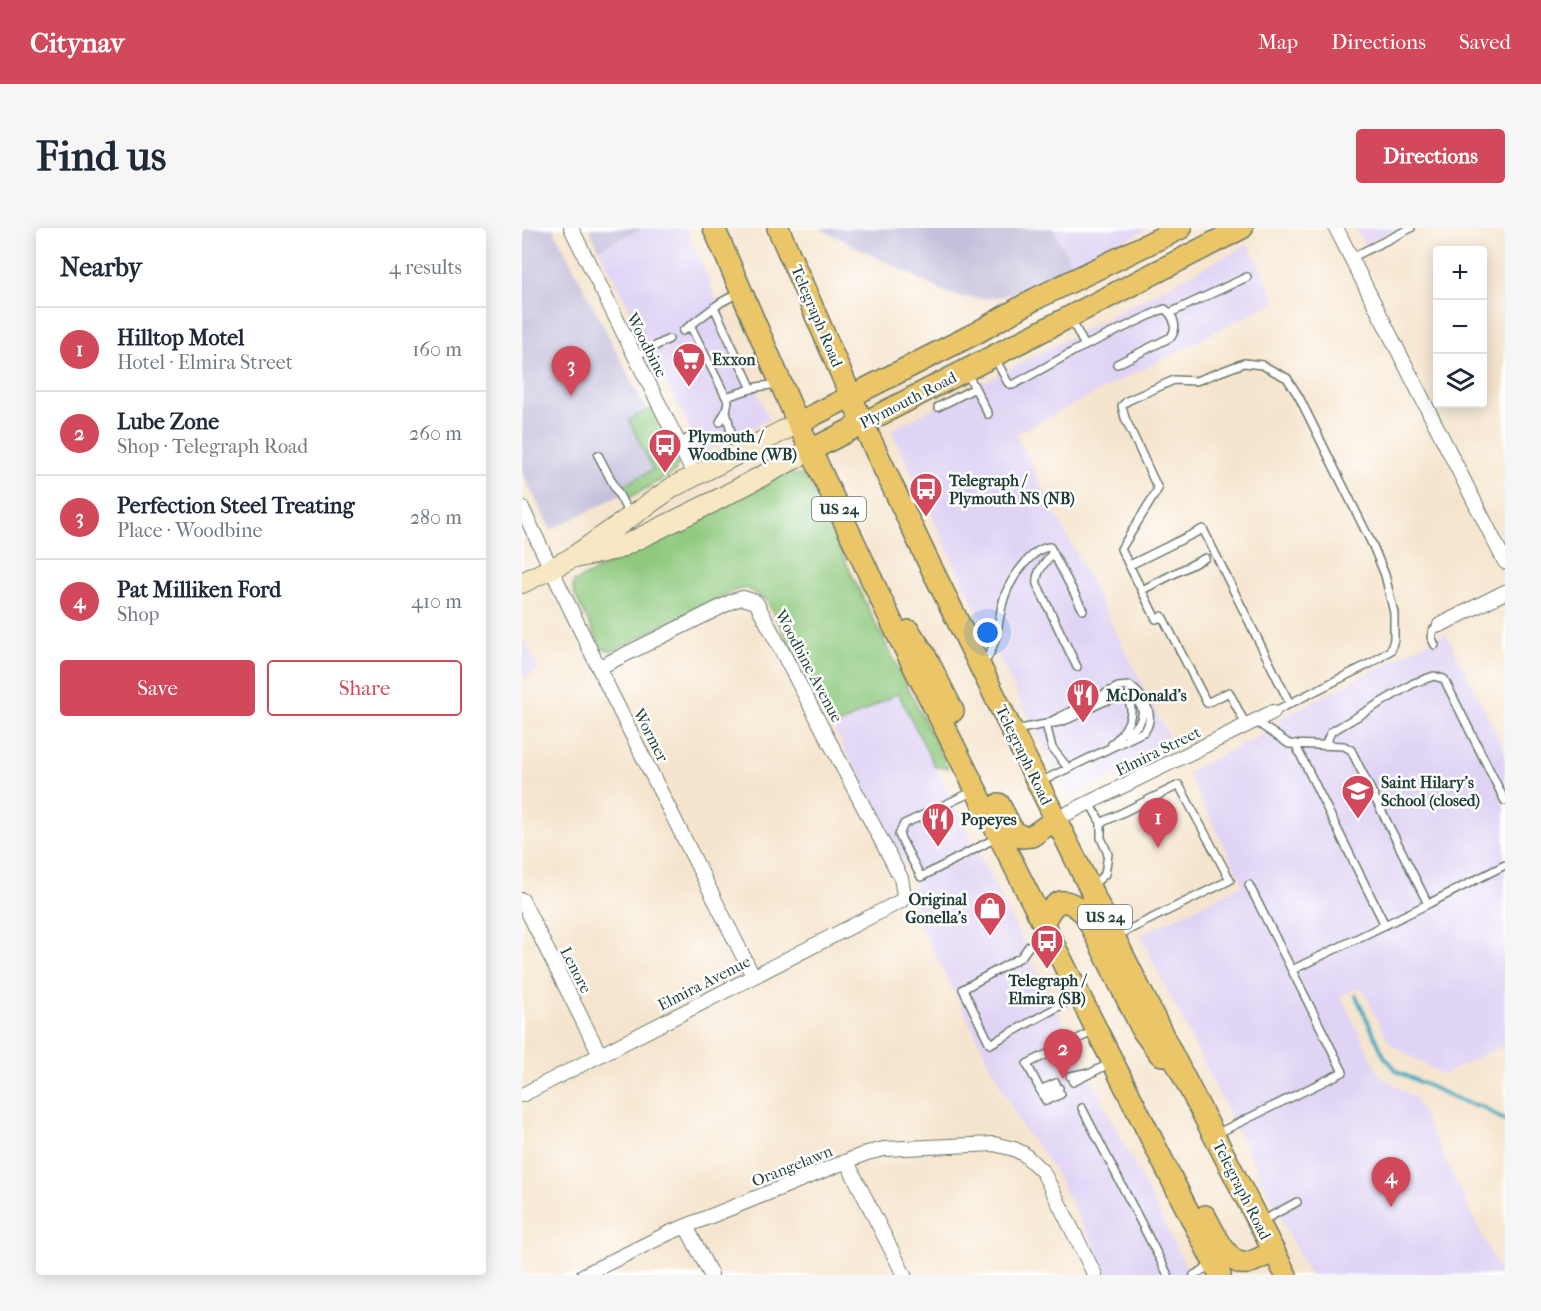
<!DOCTYPE html>
<html lang="en">
<head>
<meta charset="utf-8">
<style>
  :root { --surface:#fff; --page:#f6f6f7; --text:#1f2937; --muted:#747a83; --line:#e0e1e3; --accent:#d1495b }
  body { margin:0; font-family:"IM FELL French Canon",serif; background:var(--page); color:var(--text) }
  .controls { position:absolute; right:18px; top:18px; display:grid; overflow:hidden; border-radius:6px; box-shadow:0 3px 15px #0003 }
  .controls button { width:54px; height:54px; display:grid; place-items:center; padding:0; border:0; border-bottom:2px solid var(--line); background:var(--surface); color:var(--text); font:30px sans-serif }
  .you { position:absolute; left:466px; top:405px; width:21px; height:21px; margin:-15px; border:4px solid #fff; border-radius:50%; background:#1a73e8; box-shadow:0 0 0 9px #1a73e833 }
  .badge { display:grid; place-items:center; width:39px; height:39px; border-radius:50%; background:var(--accent); color:#fff; font-size:20px; font-weight:700 }
  .pin { position:absolute; translate:-50% -50px; filter:drop-shadow(0 2px 3px #0008) }
  .pin::after { content:''; position:absolute; top:32px; width:21px; height:18px; background:inherit; clip-path:polygon(0 0,100% 0,50% 100%) }
  .list { margin:0; padding:0; list-style:none }
  h2 { display:flex; justify-content:space-between; align-items:center; height:78px; margin:0; padding:0 24px; font-size:26px }
  h2 small { font-size:20px; font-weight:400; color:var(--muted) }
  .list li { display:grid; grid-template-columns:39px 1fr auto; gap:18px; align-items:center; box-sizing:border-box; height:84px; padding:0 24px; border-top:2px solid var(--line) }
  .list b { display:block; font-size:22px; white-space:nowrap }
  .list p { margin:0; font-size:20px; white-space:nowrap; color:var(--muted) }
  .list em { font-size:20px; font-style:normal; color:var(--muted) }
  .actions { display:flex; gap:12px; padding:18px 24px }
  .actions a { flex:1; padding:14px 0; border:2px solid var(--accent); border-radius:6px; text-align:center; font-size:21px; color:var(--accent) }
  .actions .main { background:var(--accent); color:#fff }
  .icon { flex:none; width:33px; height:33px; fill:none; stroke:currentColor; stroke-width:2; stroke-linecap:round; stroke-linejoin:round }
  .map { position:relative; flex:none; width:983px; height:1047px; overflow:hidden; border-radius:6px }
  header { display:flex; align-items:center; gap:36px; box-sizing:border-box; height:84px; padding:0 30px; background:var(--accent); color:#fff }
  header strong { font-size:28px }
  nav { display:flex; gap:33px; margin-inline-start:auto; font-size:21px }
  .intro { display:flex; align-items:center; justify-content:space-between; box-sizing:border-box; height:144px; padding:0 36px }
  h1 { margin:0; font-size:42px }
  .button { padding:15px 27px; border-radius:6px; background:var(--accent); color:#fff; font-size:21px; font-weight:700 }
  main { display:flex; gap:36px; padding:0 36px }
  aside { flex:1; background:var(--surface); border-radius:6px; box-shadow:0 3px 15px #0003 }
  .map>svg:first-child { display:block }
  .built { fill:#e0d4f4 }
  .industrial { fill:#c4c0db }
  .green { fill:#8fc97e; stroke:#578359; stroke-width:1.5 }
  .lines { fill:none; stroke-linecap:round; stroke-linejoin:round }
  .stream { stroke:#3da9bd; stroke-width:4 }
  .service-casing { stroke:#6a786a; stroke-width:10 }
  .minor-casing { stroke:#6a786a; stroke-width:16 }
  .secondary-casing { stroke:#6a786a; stroke-width:22 }
  .primary-casing { stroke:#6a786a; stroke-width:24 }
  .service { stroke:#fff; stroke-width:7 }
  .minor { stroke:#fff; stroke-width:14 }
  .secondary { stroke:#f7e8c3; stroke-width:20 }
  .primary { stroke:#ebc669; stroke-width:21 }
  .labels { text-anchor:middle; dominant-baseline:central; stroke-width:5; stroke-linejoin:round; paint-order:stroke }
  .shield { fill:#fff; stroke:#627771; stroke-width:1.5 }
  .shield-label { font-size:15px; font-weight:bold; fill:#1f3d34 }
  .street-label { font-size:16px; fill:#1f3d34; stroke:#fff }
  .poi-label { font-size:16px; font-weight:bold; fill:#1f3d34; stroke:#fff; text-anchor:start }
</style>
</head>
<body>
<header>
<strong>Citynav</strong>
<nav><a>Map</a><a>Directions</a><a>Saved</a></nav>
</header>
<div class="intro"><h1>Find us</h1><a class="button">Directions</a></div>
<main>
<aside>
<h2>Nearby<small>4 results</small></h2>
<ul class="list">
<li><span class="badge">1</span><div><b>Hilltop Motel</b><p>Hotel · Elmira Street</p></div><em>160 m</em></li>
<li><span class="badge">2</span><div><b>Lube Zone</b><p>Shop · Telegraph Road</p></div><em>260 m</em></li>
<li><span class="badge">3</span><div><b>Perfection Steel Treating</b><p>Place · Woodbine</p></div><em>280 m</em></li>
<li><span class="badge">4</span><div><b>Pat Milliken Ford</b><p>Shop</p></div><em>410 m</em></li>
</ul>
<div class="actions"><a class="main">Save</a><a>Share</a></div>
</aside>
<div class="map">
<svg width="983" height="1047" viewBox="0 0 983 1047">
  <rect width="100%" height="100%" fill="#fff"/>
  <filter id="ink" filterUnits="userSpaceOnUse"><feTurbulence type="fractalNoise" baseFrequency=".0167" numOctaves="2"/><feDisplacementMap in="SourceGraphic" scale="12" xChannelSelector="R" yChannelSelector="G"/><feConvolveMatrix kernelMatrix="1 2 1 2 8 2 1 2 1" color-interpolation-filters="sRGB"/></filter>
  <filter id="wash" filterUnits="userSpaceOnUse"><feTurbulence type="fractalNoise" baseFrequency=".008" numOctaves="4" result="noise"/><feDisplacementMap in="SourceGraphic" scale="24" xChannelSelector="R" yChannelSelector="G"/><feGaussianBlur stdDeviation="1.35" result="paint"/><feColorMatrix in="noise" values="0 0 0 0 0 0 0 0 0 0 0 0 0 0 0 0 0 1.4 0 .05"/><feComposite in="paint" operator="in"/></filter>
  <g filter="url(#wash)">
    <rect width="100%" height="100%" fill="#f6e5ce"/>
    <!-- built -->
    <path class="built" d="M120,0H164L247,191L180,225L77,21Z
      M531,0H628L550,38Z
      M833,0H876L842,17Z
      M727,16L754,73L494,206L651,517L548,569L503,481H502L369,202Z
      M924,405L983,522V816L921,847L868,816L839,759L819,768L858,847L893,870L980,1047H787L618,707L721,656L665,544L759,497L756,491Z
      M0,408L17,442L0,451Z
      M376,465L668,1047H586L531,940L498,896L393,686V654L311,500Z"/>
    <!-- industrial -->
    <path class="industrial" d="M0,0H31L154,239L29,302L0,245Z
      M67,0H120L77,21Z
      M297,0H531L550,38L496,63L481,68L463,71L438,69L423,64Z"/>
    <!-- green -->
    <path class="green" d="M132,179L156,236L153,244L107,270L100,258L131,242L107,192Z
      M270,244L273,247H279L287,255L339,366L426,540L413,539L376,465L311,500L245,373L225,360L211,363L91,423L82,421L78,417L52,365L51,359L52,354L264,245Z"/>
    <g class="lines">
      <!-- stream -->
      <path class="stream" d="M834,768L862,828L876,844L942,874L961,879L983,893"/>
    </g>
  </g>
  <g filter="url(#ink)">
    <g class="lines">
      <!-- service casing -->
      <g class="service-casing">
        <path id="service" d="M829,30L889,0
          M192,79L230,161
          M648,85L725,49
          M549,91L563,118
          M169,99L206,173L204,183L198,194
          M161,103L198,75L218,64
          M112,129L147,111
          M473,130L486,155L491,157L554,122L637,83L643,81C652,88 656,99 649,109L595,136
          M453,160L466,186
          M204,169L235,159L256,156
          M416,179L453,160L444,144
          M204,183L214,225
          M156,216L173,206
          M76,227L107,286
          M382,276L414,261
          M531,324C524,334 513,344 515,356L555,439
          M608,337L681,301L768,476
          M620,362L683,330
          M913,417L909,409L911,402L918,397
          M462,435C480,410 474,384 486,360C493,346 512,319 528,319L561,382
          M733,493L767,516L822,518L829,522L906,676L983,637
          M724,497L707,464L685,475L640,388L634,391L599,321L636,261L603,190L600,178L605,173L652,152L674,153L722,135L740,137L765,150L777,169L851,318L863,347L872,385V411L869,422L851,434L751,484
          M493,502L524,496L596,459L608,458C622,469 634,486 623,503L518,554
          M603,505C626,497 626,472 604,469
          M773,516L863,697
          M803,517L809,504L892,455L912,448L922,451L983,573
          M546,540L530,520L524,496C553,496 574,469 604,469C617,485 602,505 590,516
          M452,563L382,596L377,607L399,649L476,609
          M568,575L579,595V610L586,626L583,646L570,658
          M579,595L657,557L708,652L594,708
          M523,705L507,718L499,729L441,761L468,816L556,768
          M770,742L906,676
          M548,848L563,845
          M551,854L589,835
          M518,862L534,855
          M539,866L524,873L505,836L572,803
          M521,868L537,860
          M560,880L646,1047
          M694,906L821,844L727,657
          M740,993L775,974
          M672,1047L690,1037"/>
      </g>
      <!-- minor casing -->
      <g class="minor-casing">
        <path id="minor" d="M49,0L173,248
          M814,0L983,334
          M0,280L85,457L231,748
          M918,397L983,364
          M534,591L751,484
          M0,672L78,827
          M0,867L379,673L382,667L379,650L234,374L221,370L213,372L78,439
          M325,934L382,1047
          M164,998L189,1047
          M62,1047L147,1005L345,925L362,921L472,916L492,921L502,926L521,944L573,1047"/>
      </g>
      <!-- secondary casing -->
      <g class="secondary-casing">
        <path id="secondary" d="M57,329L95,321L191,274L289,222
          M0,355L48,331L151,259L276,195"/>
      </g>
      <!-- primary casing -->
      <g class="primary-casing">
        <path id="primary" d="M192,0L276,195L373,401L698,1047
          M256,0L341,196L404,329L653,832L764,1047
          M276,195L456,104L513,71L659,0
          M289,222L720,0
          M387,403L403,427L431,483
          M477,576L490,601L499,609L510,608L534,591
          M521,695C534,670 542,667 563,686L621,803L638,826L641,827
          M683,988C691,1002 706,1039 725,1035C735,1033 743,1027 752,1023"/>
      </g>
      <!-- service -->
      <use href="#service" class="service"/>
      <!-- minor -->
      <use href="#minor" class="minor"/>
      <!-- secondary -->
      <use href="#secondary" class="secondary"/>
      <!-- primary -->
      <use href="#primary" class="primary"/>
    </g>
  </g>
  <!-- icons -->
  <defs>
    <g id="supermarket-pin" transform="scale(1.725)"><path d="M0 17L-7.5 6A9.5 9.5 0 1 1 7.5 6Z" fill="#d1495b" stroke="#fff"/><path d="M-6-5.5h2.5l.6 2H6L4.5 2H-2.5L-4.4-4H-6ZM-1.5 3.2a1.3 1.3 0 1 0 .1 0ZM3 3.2a1.3 1.3 0 1 0 .1 0Z" fill="#fff"/></g>
    <g id="bus-pin" transform="scale(1.725)"><path d="M0 17L-7.5 6A9.5 9.5 0 1 1 7.5 6Z" fill="#d1495b" stroke="#fff"/><path d="M-5-6H5V4H4V6H2V4H-2V6H-4V4H-5ZM-3.5-4V0h7V-4ZM-3.5 1.2v1.5H-2V1.2ZM2 1.2v1.5H3.5V1.2Z" fill="#fff"/></g>
    <g id="restaurant-pin" transform="scale(1.725)"><path d="M0 17L-7.5 6A9.5 9.5 0 1 1 7.5 6Z" fill="#d1495b" stroke="#fff"/><path d="M-5-6h1v4h1v-4h1v4h1v-4h1v5L-1.5 .5V6h-2V.5L-5-1ZM5-6V6H3V1.5H1.5Q1.5-4 5-6Z" fill="#fff"/></g>
    <g id="school-pin" transform="scale(1.725)"><path d="M0 17L-7.5 6A9.5 9.5 0 1 1 7.5 6Z" fill="#d1495b" stroke="#fff"/><path d="M0-5L7-2L0 1L-7-2ZM-4 1L0 2.5L4 1V4Q0 6-4 4Z" fill="#fff"/></g>
    <g id="shop-pin" transform="scale(1.725)"><path d="M0 17L-7.5 6A9.5 9.5 0 1 1 7.5 6Z" fill="#d1495b" stroke="#fff"/><path d="M-5-2.5h2.3a2.7 3.5 0 0 1 5.4 0H5L5.5 6h-11ZM-1.5-2.5h3a1.5 2.3 0 0 0-3 0Z" fill="#fff"/></g>
  </defs>
  <g fill-rule="evenodd">
    <use href="#supermarket-pin" x="167" y="131"/>
    <use href="#bus-pin" x="143" y="217"/>
    <use href="#bus-pin" x="404" y="261"/>
    <use href="#restaurant-pin" x="561" y="467"/>
    <use href="#school-pin" x="836" y="563"/>
    <use href="#restaurant-pin" x="416" y="591"/>
    <use href="#shop-pin" x="468" y="680"/>
    <use href="#bus-pin" x="525" y="713"/>
  </g>
  <g class="labels">
    <!-- shield labels -->
    <g class="shield">
      <rect x="290" y="269" width="54" height="24" rx="4.5"/>
      <rect x="556" y="677" width="54" height="24" rx="4.5"/>
    </g>
    <g class="shield-label">
      <text x="317" y="281">US 24</text>
      <text x="583" y="689">US 24</text>
    </g>
    <!-- street labels -->
    <g class="street-label">
      <text transform="translate(295 88) rotate(67)">Telegraph Road</text>
      <text transform="translate(125 117) rotate(63)">Woodbine</text>
      <text transform="translate(386 172) rotate(-27)">Plymouth Road</text>
      <text transform="translate(287 438) rotate(62)">Woodbine Avenue</text>
      <text transform="translate(129 507) rotate(63)">Wormer</text>
      <text transform="translate(636 523) rotate(-26)">Elmira Street</text>
      <text transform="translate(502 527) rotate(64)">Telegraph Road</text>
      <text transform="translate(54 742) rotate(63)">Lenore</text>
      <text transform="translate(182 755) rotate(-27)">Elmira Avenue</text>
      <text transform="translate(270 938) rotate(-22)">Orangelawn</text>
      <text transform="translate(720 962) rotate(63)">Telegraph Road</text>
    </g>
    <!-- poi labels -->
    <g class="poi-label">
      <text x="190" y="131">Exxon</text>
      <text x="166" y="208">Plymouth /<tspan x="166" dy="18">Woodbine (WB)</tspan></text>
      <text x="427" y="252">Telegraph /<tspan x="427" dy="18">Plymouth NS (NB)</tspan></text>
      <text x="584" y="467">McDonald's</text>
      <text x="859" y="554">Saint Hilary's<tspan x="859" dy="18">School (closed)</tspan></text>
      <text x="439" y="591">Popeyes</text>
      <text x="445" y="671" text-anchor="end">Original<tspan x="445" dy="18">Gonella's</tspan></text>
      <text x="525" y="752" text-anchor="middle">Telegraph /<tspan x="525" dy="18">Elmira (SB)</tspan></text>
    </g>
  </g>
</svg>
<div class="controls">
<button>+</button>
<button>−</button>
<button><svg class="icon" aria-label="layers" viewBox="0 0 24 24"><path d="M12 4l9 5-9 5-9-5zM3 14l9 5 9-5"/></svg></button>
</div>
<div class="you"></div>
<div class="pin badge" style="left:636px;top:620px">1</div>
<div class="pin badge" style="left:541px;top:851px">2</div>
<div class="pin badge" style="left:49px;top:168px">3</div>
<div class="pin badge" style="left:869px;top:979px">4</div>
</div>
</main>
</body>
</html>
